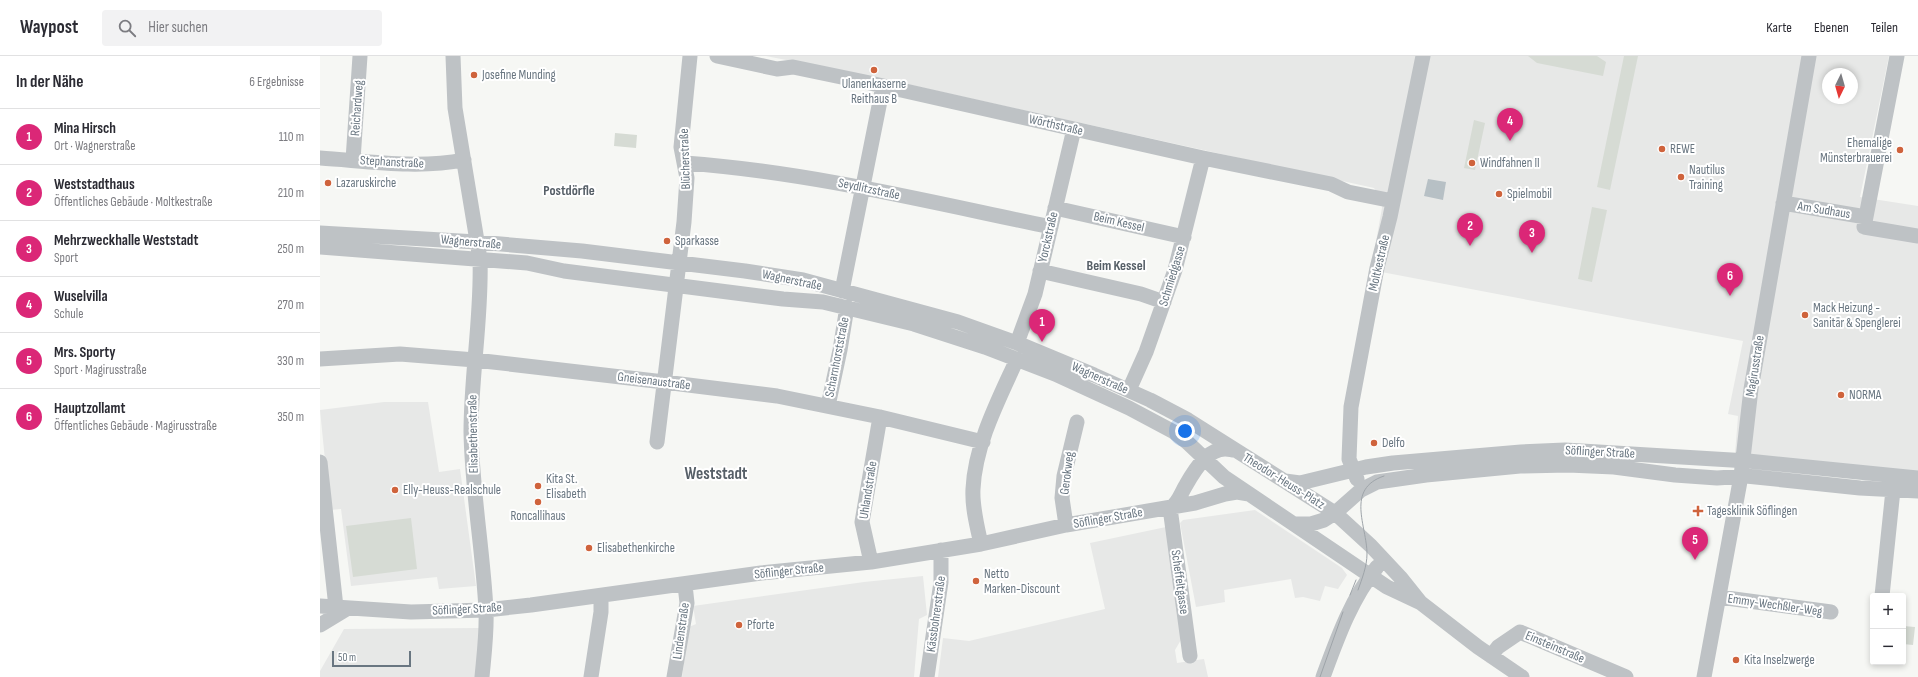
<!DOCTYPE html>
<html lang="de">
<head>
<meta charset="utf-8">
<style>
  :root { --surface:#fff; --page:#f2f2f3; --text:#2b2b33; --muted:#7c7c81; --line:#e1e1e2; --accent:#db2777 }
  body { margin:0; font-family:"Sofia Sans Condensed",sans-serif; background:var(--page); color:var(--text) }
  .controls { position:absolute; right:12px; bottom:12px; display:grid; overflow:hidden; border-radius:4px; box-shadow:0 2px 6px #0003 }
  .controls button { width:36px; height:36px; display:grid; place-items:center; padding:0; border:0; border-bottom:1px solid var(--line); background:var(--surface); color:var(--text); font:20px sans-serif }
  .compass { position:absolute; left:1502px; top:12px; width:36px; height:36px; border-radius:50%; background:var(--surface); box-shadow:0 2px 6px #0003; rotate:185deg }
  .scale { position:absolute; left:12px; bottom:10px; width:79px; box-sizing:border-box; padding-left:4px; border:2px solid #697681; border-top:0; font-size:11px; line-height:14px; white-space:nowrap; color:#697681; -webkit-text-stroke:3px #fff; paint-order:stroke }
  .you { position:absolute; left:865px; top:375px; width:14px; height:14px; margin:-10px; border:3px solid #fff; border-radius:50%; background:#1a73e8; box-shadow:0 0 0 6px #1a73e833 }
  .badge { display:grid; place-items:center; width:26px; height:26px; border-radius:50%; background:var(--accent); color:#fff; font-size:13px; font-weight:700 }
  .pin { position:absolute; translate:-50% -33px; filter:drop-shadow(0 1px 2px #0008) }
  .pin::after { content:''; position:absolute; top:21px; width:14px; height:12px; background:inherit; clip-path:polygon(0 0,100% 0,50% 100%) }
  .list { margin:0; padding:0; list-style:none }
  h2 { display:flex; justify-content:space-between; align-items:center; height:52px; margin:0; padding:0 16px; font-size:17px }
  h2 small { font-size:13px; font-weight:400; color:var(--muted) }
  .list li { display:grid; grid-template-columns:26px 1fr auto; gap:12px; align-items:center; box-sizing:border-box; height:56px; padding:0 16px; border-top:1px solid var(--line) }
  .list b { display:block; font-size:15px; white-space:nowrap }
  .list p { margin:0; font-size:13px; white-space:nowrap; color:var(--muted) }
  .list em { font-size:13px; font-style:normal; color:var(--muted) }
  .icon { flex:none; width:22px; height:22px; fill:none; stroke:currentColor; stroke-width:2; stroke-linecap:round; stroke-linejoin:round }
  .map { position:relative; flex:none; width:1598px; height:621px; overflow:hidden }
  header { display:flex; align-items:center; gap:24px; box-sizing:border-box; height:56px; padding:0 20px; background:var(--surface); border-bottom:1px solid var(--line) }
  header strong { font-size:19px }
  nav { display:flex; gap:22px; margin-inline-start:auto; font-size:14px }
  .search { width:280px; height:36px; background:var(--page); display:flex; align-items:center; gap:10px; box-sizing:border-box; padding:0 14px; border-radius:4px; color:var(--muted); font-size:15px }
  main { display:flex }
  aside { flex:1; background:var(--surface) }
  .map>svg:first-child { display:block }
  .built { fill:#e7e8e7; fill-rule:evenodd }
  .green { fill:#d6dbd4 }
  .water { fill:#b7c0c5 }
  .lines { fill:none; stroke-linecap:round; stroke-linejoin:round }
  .minor { stroke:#bec2c5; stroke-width:15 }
  .tram { stroke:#9ea4a9; stroke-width:1 }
  .poi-dot { fill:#cf633c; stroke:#fff; stroke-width:1.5 }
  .labels { text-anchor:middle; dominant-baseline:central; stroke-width:4; stroke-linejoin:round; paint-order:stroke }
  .poi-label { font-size:13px; fill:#697681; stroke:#fff; text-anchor:start }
  .street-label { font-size:13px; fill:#697681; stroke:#fff }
  .neighbourhood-label { font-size:14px; font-weight:bold; fill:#565f67; stroke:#fff }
  .district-label { font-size:17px; font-weight:bold; fill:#565f67; stroke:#fff }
</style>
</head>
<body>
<header>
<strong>Waypost</strong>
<div class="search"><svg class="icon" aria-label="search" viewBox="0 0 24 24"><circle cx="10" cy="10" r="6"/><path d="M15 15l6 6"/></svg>Hier suchen</div>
<nav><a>Karte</a><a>Ebenen</a><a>Teilen</a></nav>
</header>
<main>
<aside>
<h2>In der Nähe<small>6 Ergebnisse</small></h2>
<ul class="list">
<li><span class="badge">1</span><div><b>Mina Hirsch</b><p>Ort · Wagnerstraße</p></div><em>110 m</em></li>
<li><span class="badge">2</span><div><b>Weststadthaus</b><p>Öffentliches Gebäude · Moltkestraße</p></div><em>210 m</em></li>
<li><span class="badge">3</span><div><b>Mehrzweckhalle Weststadt</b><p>Sport</p></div><em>250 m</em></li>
<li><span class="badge">4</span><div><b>Wuselvilla</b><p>Schule</p></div><em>270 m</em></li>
<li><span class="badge">5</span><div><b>Mrs. Sporty</b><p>Sport · Magirusstraße</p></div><em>330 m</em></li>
<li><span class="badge">6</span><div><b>Hauptzollamt</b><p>Öffentliches Gebäude · Magirusstraße</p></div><em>350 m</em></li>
</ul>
</aside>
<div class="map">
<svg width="1598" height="621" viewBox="0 0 1598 621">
  <rect width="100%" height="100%" fill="#f6f7f4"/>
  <!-- built -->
  <path class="built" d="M446,0H1569L1540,141L1598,150V417L1415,398L1418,360L1408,358L1423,285L1051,214L1063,146L1054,132L577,26ZM1508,18H1532V42H1508Z
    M64,346H108L119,416L140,413L156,530L119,533L117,521L31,530L21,453L10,454L0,354Z
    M935,454L1022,512L1027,519L1018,533L1005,530L1000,545L983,541L975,542L971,523L904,534L905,546L876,551L860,467L863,464Z
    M846,471L862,582L855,594L857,607L884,603L888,621H618L623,582L649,585L785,553L770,487Z
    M603,520L607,559L599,563L594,621H362L369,571L376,568L373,550L544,526Z
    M159,572L157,621H0V615L24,573Z"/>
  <!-- green -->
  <path class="green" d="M1208,0H1277L1286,6L1283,20L1217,7Z
    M1304,0H1318L1290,134L1277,131Z
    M1154,64L1165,67L1155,114L1144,112Z
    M295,77L317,79L316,92L294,90Z
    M1272,151L1287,154L1272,226L1258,223Z
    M91,462L97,513L33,521L26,470Z
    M1583,570L1595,571L1593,589L1583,588Z"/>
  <!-- water -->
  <path class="water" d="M1108,123L1126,126L1123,144L1104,140Z"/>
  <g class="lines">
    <!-- minor -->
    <path class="minor" d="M133,0L135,52L160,203C162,260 151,318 151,376C152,435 163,495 166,554C167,576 164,599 162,621
      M397,0L457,13L473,11L550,27L883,102L1011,128L1028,136L1073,145
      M1577,0L1544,171L1598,180
      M0,102C47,105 97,113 144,104
      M33,104L40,0
      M365,107C489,116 610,146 731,171
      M1463,147L1546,161
      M735,152L864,181
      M0,177L157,186L262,195L425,215L483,224L638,266L697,287L774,319L830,344L868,364L1015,457L1051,490L1080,521L1100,546
      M0,191L207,207L244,215L463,243L503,246L594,268L665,291L735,318L809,352L854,376L867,386L904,421L1067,531L1101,547L1158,591L1202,621
      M720,215L821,238L844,246
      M522,235L563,30
      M697,287L715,238L754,73
      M0,303L80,298L155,304L344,326L457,340L560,361L663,386
      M809,334L826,296L855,214L883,102
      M508,350L520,294L527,251
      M337,386L364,166L367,122L361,91L370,0
      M0,406L16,551
      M1037,423L1029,403L1031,351L1057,212L1070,161L1103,0
      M965,425L980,427L1046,411L1073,407L1201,396L1245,394L1428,405L1598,422
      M850,452L870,600
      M850,452C858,448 861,437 866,429C875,413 891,387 912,394
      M975,468H991L1004,464L1015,457L1041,434L1057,426L1106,419L1200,410L1248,409L1294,411L1355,419L1397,422L1426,420L1540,432L1598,435
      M746,469L742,442L744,420L757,366
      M661,488C657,470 652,451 653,433C655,388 679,343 697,303
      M551,506L542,466L560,361
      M1562,540L1573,434
      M1399,541L1511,556
      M0,550L91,556L166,554L211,549L441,517L551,506L661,488L746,469L875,447L905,438L917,436L929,438
      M0,569L28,552
      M1171,600L1178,591L1200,576L1306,621
      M271,621L281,556V540
      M354,621L367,547L365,529
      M607,621L621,526V494
      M1003,621C1017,583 1031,543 1057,511
      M1384,621L1421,420L1431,333L1489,0"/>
    <!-- tram -->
    <path class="tram" d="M1038,534C1042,523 1047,510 1047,498C1047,470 1025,433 1064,420
      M1030,539L1036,524
      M1000,621L1023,556"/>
  </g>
  <!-- markers -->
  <g class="poi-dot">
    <circle cx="554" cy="14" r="4"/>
    <circle cx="154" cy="19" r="4"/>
    <circle cx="1342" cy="93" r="4"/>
    <circle cx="1580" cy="94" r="4"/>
    <circle cx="1152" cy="107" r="4"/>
    <circle cx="1361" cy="121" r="4"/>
    <circle cx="8" cy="127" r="4"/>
    <circle cx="1179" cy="138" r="4"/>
    <circle cx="347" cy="185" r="4"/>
    <circle cx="1485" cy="259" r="4"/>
    <circle cx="1521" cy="339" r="4"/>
    <circle cx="1054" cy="387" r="4"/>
    <circle cx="218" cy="430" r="4"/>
    <circle cx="75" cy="434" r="4"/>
    <circle cx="218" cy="446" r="4"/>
    <path d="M1376 449h4v4h4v4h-4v4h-4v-4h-4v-4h4z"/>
    <circle cx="269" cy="492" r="4"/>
    <circle cx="656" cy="525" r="4"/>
    <circle cx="419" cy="569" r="4"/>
    <circle cx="1416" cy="604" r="4"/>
  </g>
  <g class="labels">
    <!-- poi labels -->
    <g class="poi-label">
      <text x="162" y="19">Josefine Munding</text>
      <text x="554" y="28" text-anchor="middle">Ulanenkaserne<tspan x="554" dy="15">Reithaus B</tspan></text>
      <text x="1572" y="87" text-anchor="end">Ehemalige<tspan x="1572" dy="15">Münsterbrauerei</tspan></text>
      <text x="1350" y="93">REWE</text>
      <text x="1160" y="107">Windfahnen II</text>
      <text x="1369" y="114">Nautilus<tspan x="1369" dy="15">Training</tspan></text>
      <text x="16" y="127">Lazaruskirche</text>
      <text x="1187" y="138">Spielmobil</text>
      <text x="355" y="185">Sparkasse</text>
      <text x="1493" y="252">Mack Heizung -<tspan x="1493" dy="15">Sanitär &amp; Spenglerei</tspan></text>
      <text x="1529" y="339">NORMA</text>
      <text x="1062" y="387">Delfo</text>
      <text x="226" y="423">Kita St.<tspan x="226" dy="15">Elisabeth</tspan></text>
      <text x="83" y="434">Elly-Heuss-Realschule</text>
      <text x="1387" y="455">Tagesklinik Söflingen</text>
      <text x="218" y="460" text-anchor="middle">Roncallihaus</text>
      <text x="277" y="492">Elisabethenkirche</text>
      <text x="664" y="518">Netto<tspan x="664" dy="15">Marken-Discount</tspan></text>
      <text x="427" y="569">Pforte</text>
      <text x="1424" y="604">Kita Inselzwerge</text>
    </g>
    <!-- street labels -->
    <g class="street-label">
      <text transform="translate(37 52) rotate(-86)">Reichardweg</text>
      <text transform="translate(736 69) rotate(13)">Wörthstraße</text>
      <text transform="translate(365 103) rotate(-92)">Blücherstraße</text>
      <text transform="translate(72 106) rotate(3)">Stephanstraße</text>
      <text transform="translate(549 133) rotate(12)">Seydlitzstraße</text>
      <text transform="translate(1504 154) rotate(9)">Am Sudhaus</text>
      <text transform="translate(799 166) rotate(13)">Beim Kessel</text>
      <text transform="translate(728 181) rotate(-77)">Yorckstraße</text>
      <text transform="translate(151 186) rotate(5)">Wagnerstraße</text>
      <text transform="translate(1059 207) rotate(-77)">Moltkestraße</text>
      <text transform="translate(852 220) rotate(-73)">Schmiedgasse</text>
      <text transform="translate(472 224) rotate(12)">Wagnerstraße</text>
      <text transform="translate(517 301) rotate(-79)">Scharnhorststraße</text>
      <text transform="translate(1435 310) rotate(-81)">Magirusstraße</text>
      <text transform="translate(780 322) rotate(24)">Wagnerstraße</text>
      <text transform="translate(334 325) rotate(7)">Gneisenaustraße</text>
      <text transform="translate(153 378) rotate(-91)">Elisabethenstraße</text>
      <text transform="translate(1280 396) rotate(3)">Söflinger Straße</text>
      <text transform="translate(747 417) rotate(-83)">Gerokweg</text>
      <text transform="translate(964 425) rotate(32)">Theodor-Heuss-Platz</text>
      <text transform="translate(548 434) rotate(-81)">Uhlandstraße</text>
      <text transform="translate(788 462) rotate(-10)">Söflinger Straße</text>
      <text transform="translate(469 515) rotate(-6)">Söflinger Straße</text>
      <text transform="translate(860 526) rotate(82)">Scheffeltgasse</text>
      <text transform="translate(1455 549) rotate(8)">Emmy-Wechßler-Weg</text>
      <text transform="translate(147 553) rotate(-3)">Söflinger Straße</text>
      <text transform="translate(616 558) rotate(-82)">Kässbohrerstraße</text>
      <text transform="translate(361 575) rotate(-82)">Lindenstraße</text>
      <text transform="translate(1235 591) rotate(23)">Einsteinstraße</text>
    </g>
    <!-- neighbourhood labels -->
    <g class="neighbourhood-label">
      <text x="249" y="134">Postdörfle</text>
      <text x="796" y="209">Beim Kessel</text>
    </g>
    <!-- district labels -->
    <g class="district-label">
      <text x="396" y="418">Weststadt</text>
    </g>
  </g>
</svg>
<div class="controls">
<button>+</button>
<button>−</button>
</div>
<svg class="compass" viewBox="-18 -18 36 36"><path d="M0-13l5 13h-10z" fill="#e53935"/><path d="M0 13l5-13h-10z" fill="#7c7c81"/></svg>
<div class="scale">50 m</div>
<div class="you"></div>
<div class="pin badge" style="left:722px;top:286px">1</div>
<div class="pin badge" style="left:1150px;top:190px">2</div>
<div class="pin badge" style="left:1212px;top:197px">3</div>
<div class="pin badge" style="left:1190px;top:85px">4</div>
<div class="pin badge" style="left:1375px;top:504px">5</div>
<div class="pin badge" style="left:1410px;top:240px">6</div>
</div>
</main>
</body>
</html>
